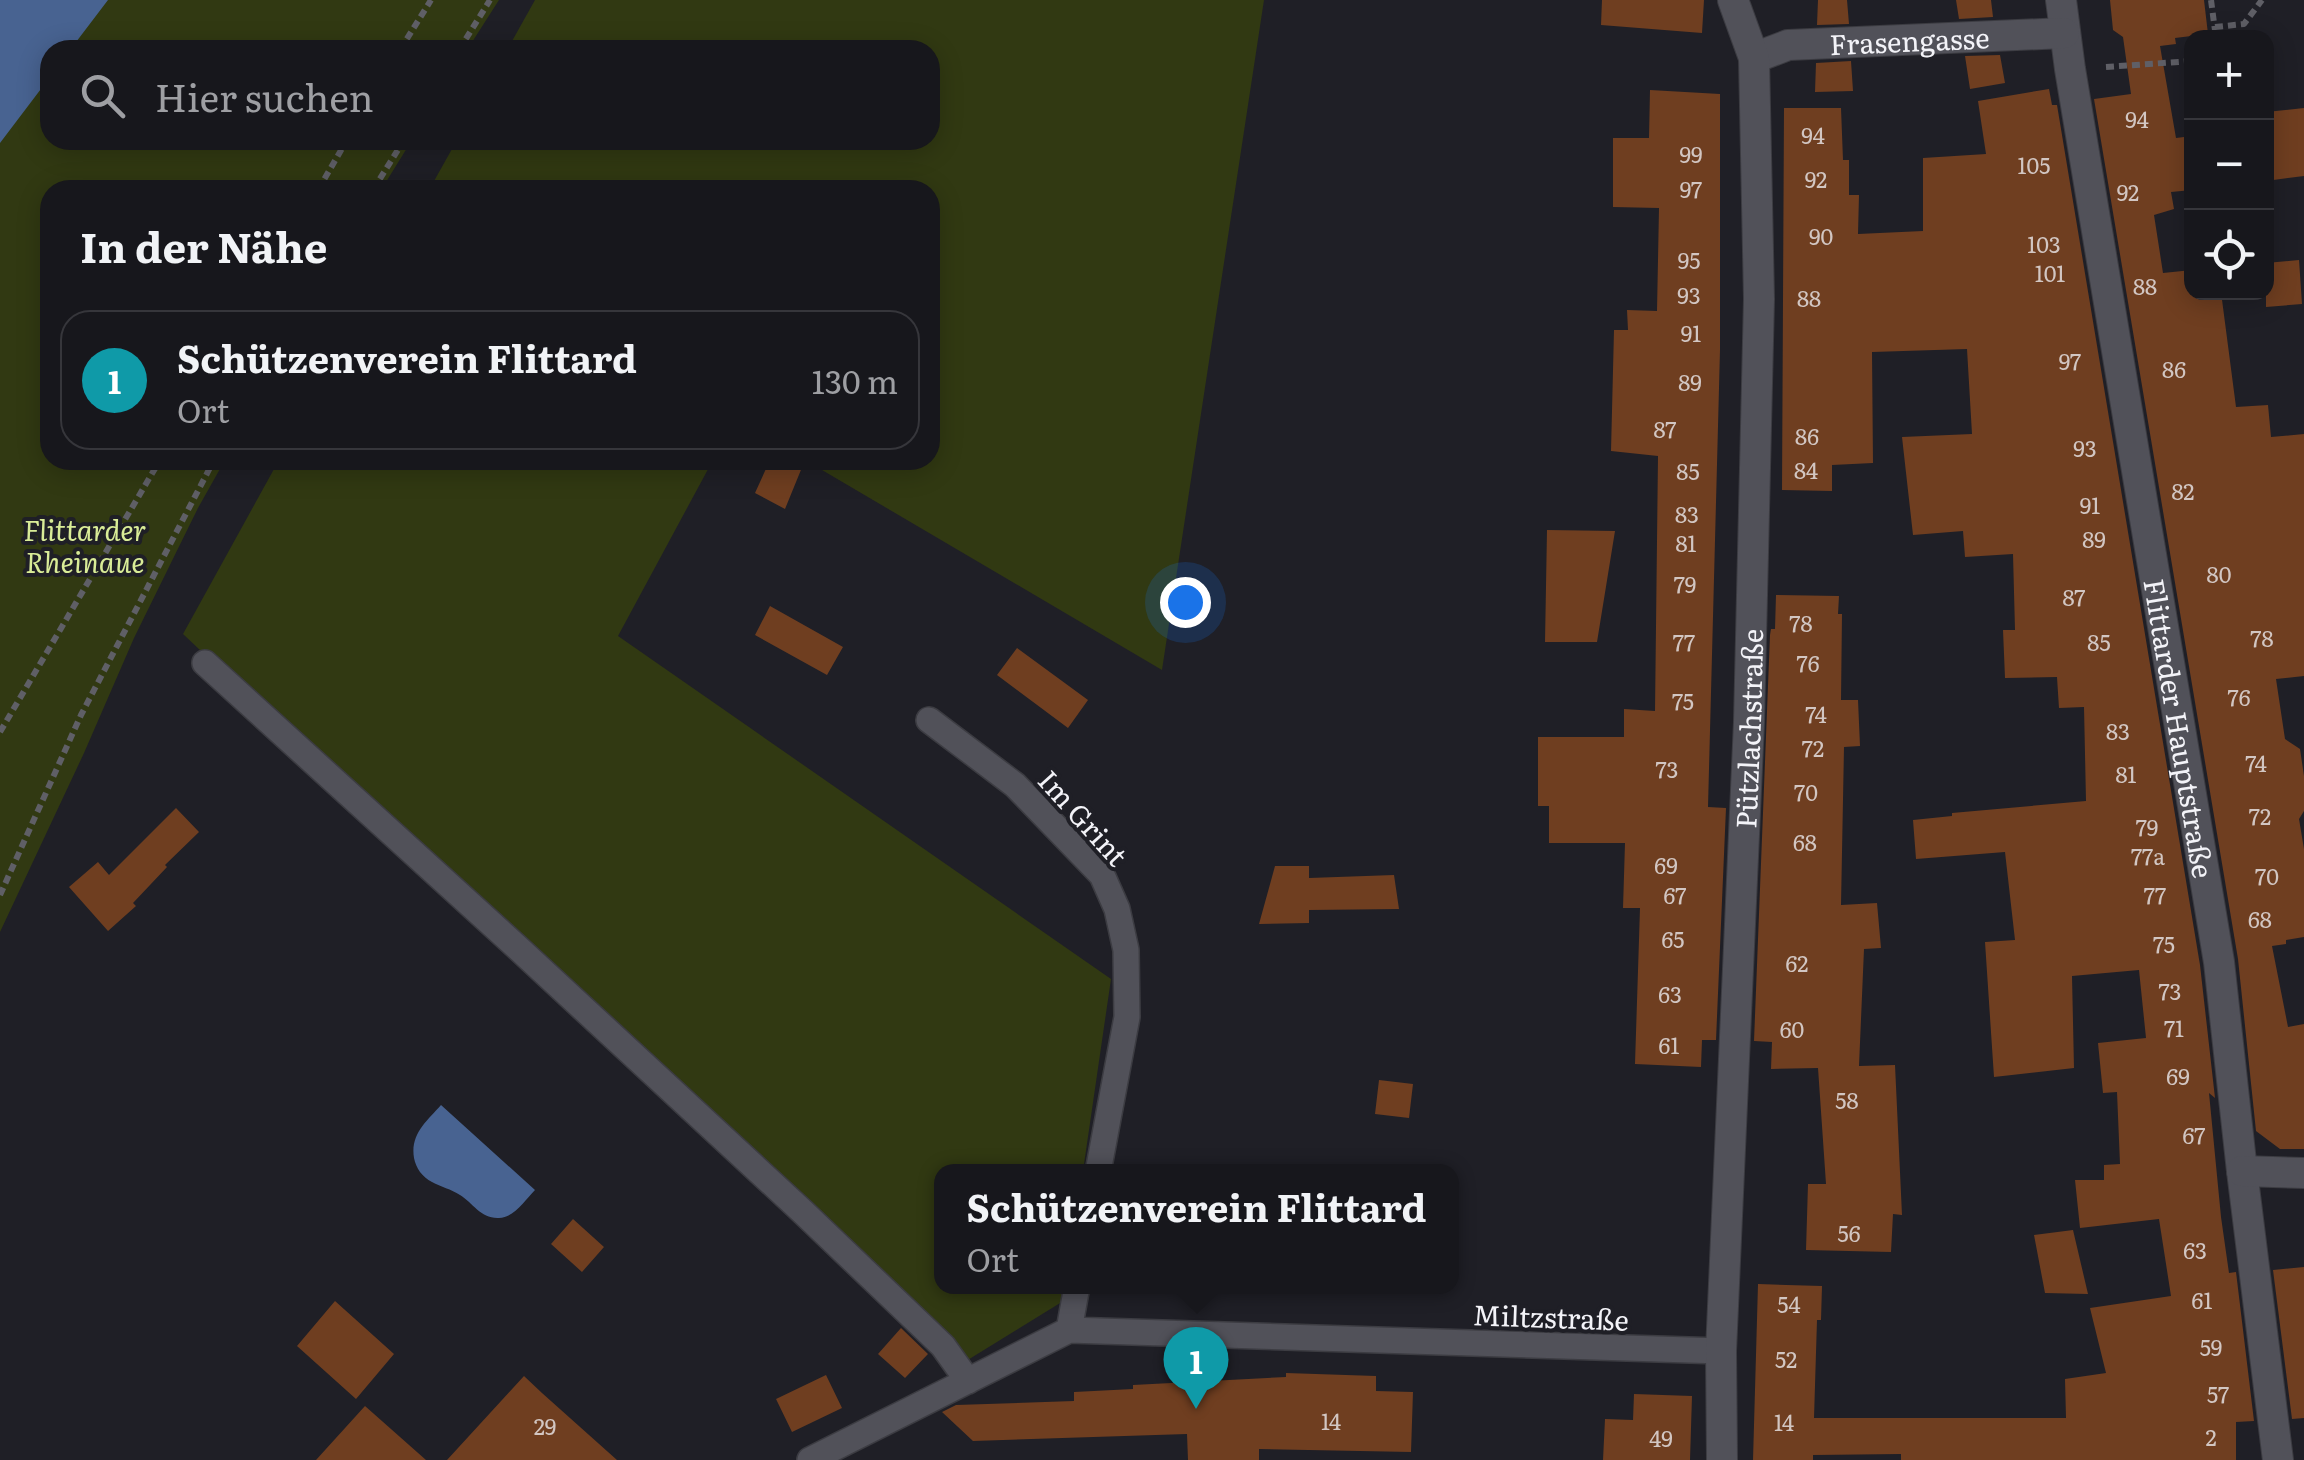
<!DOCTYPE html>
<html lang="de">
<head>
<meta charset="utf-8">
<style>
  :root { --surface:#17171c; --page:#202025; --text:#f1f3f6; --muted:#9e9fa3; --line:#36363b; --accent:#6bc3f2 }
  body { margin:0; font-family:Literata,serif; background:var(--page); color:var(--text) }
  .controls { position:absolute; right:30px; top:30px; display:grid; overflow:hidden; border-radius:20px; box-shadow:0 5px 25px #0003 }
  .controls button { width:90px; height:90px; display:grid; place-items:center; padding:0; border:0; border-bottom:2px solid var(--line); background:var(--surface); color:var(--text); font:50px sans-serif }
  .you { position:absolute; left:1185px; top:602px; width:35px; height:35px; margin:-25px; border:8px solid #fff; border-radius:50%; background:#1a73e8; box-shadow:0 0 0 15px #1a73e833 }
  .badge { display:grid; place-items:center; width:65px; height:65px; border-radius:50%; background:var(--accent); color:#fff; font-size:32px; font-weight:700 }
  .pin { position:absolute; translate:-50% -82px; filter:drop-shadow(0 2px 5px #0008) }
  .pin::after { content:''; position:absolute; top:52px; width:35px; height:30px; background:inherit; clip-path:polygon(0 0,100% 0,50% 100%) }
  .popup { position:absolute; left:934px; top:1164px; width:525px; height:130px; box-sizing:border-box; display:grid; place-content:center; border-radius:20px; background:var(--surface); filter:drop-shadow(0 2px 8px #0005); font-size:32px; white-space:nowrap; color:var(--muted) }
  .popup b { font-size:38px; color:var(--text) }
  .popup::after { content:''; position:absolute; left:50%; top:100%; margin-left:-20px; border:20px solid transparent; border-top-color:var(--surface) }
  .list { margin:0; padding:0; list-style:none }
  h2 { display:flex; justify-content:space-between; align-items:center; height:130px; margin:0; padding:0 40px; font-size:42px }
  h2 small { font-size:32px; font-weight:400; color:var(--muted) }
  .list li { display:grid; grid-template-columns:65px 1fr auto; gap:30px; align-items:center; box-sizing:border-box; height:140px; margin:0 20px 20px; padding:0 20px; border:2px solid var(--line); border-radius:30px }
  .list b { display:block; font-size:38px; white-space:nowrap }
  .list p { margin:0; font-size:32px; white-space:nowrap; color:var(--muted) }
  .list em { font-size:32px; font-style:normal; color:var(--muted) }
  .icon { flex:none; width:55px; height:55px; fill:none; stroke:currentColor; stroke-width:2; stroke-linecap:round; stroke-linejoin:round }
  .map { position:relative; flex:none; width:2304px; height:1460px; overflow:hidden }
  .search { position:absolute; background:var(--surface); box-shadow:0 5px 25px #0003; left:40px; top:40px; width:900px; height:110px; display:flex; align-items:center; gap:25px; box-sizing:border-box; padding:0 35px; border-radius:30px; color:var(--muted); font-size:38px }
  .panel { position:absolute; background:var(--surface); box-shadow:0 5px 25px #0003; left:40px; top:180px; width:900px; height:290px; border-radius:30px }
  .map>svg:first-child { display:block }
  .green { fill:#313912 }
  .water { fill:#486391 }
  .building { fill:#6f3e20 }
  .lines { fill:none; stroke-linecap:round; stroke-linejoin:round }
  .service-casing { stroke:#3c3c42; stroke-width:28 }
  .minor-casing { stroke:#3c3c42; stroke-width:32 }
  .path { stroke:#5f5f66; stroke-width:6; stroke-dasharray:8 5; stroke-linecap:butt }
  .service { stroke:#515159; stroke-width:25 }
  .minor { stroke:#515159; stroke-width:30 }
  .labels { text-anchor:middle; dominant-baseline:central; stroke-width:8; stroke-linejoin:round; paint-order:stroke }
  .number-label { font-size:22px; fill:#d2c6c2 }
  .street-label { font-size:28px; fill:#f3f3f8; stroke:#1f1f26 }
  .park-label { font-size:28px; font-style:italic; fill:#d9ec97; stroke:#1f1f26 }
</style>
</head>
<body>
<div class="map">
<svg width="2304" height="1460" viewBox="0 0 2304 1460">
  <rect width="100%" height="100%" fill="#1f1f26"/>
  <!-- green -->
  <path class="green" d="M0,0H499L467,50H50V140H412L381,190H50V460H225L198,508L134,638L84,753L0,932Z
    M535,0H1264L1162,670L805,460H930V190H429L457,140H930V50H507Z
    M279,460H713L618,636L1111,979L1083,1171L941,1172V1286L1067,1287L1065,1300L958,1366L183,634Z"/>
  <!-- water -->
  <path class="water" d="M0,0H108L70,50H50V77L0,143Z
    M441,1105L535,1190C525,1200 514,1218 499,1218C481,1219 473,1203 460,1195C451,1189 441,1187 432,1182C422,1177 416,1168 414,1158C410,1134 427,1121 441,1105Z"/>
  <!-- building -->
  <path class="building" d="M1602,0H1704L1702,33L1601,25Z
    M1818,0H1847L1849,24L1817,25Z
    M1956,0H1991L1993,17L1959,19Z
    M2110,0H2204L2208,34L2175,38L2176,44L2160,46L2176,138L2192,136V190L2171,192L2174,209L2154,215L2163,273L2192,270V295L2221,292L2236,407L2268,405L2271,437L2304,434V676L2276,679L2285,739L2300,749L2304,776V811L2299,819L2304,849V937L2286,940V944L2272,946L2288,1027L2304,1024V1149H2280L2256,1131L2238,959L2094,99L2131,94L2123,37L2113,30Z
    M2000,55L2005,83L1970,89L1965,56Z
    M1851,61L1853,91L1815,92L1816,63Z
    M2049,89L2052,105H2057L2200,965L2215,1098L2209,1093L2221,1217L2229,1273L2236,1272L2254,1421L2236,1422V1460H1901V1454L1813,1455V1460H1753L1758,1284L1822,1286L1821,1320H1817L1814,1418H2066L2065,1379L2106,1373L2090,1308L2171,1296L2159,1219L2080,1228L2075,1180H2104V1165L2120,1164L2117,1092L2103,1093L2098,1043L2146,1038L2139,970L2072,976L2074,1068L1994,1077L1985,942L2015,940L2005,852L1916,859L1913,820L1952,816V813L2086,801L2084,707L2059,708L2057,677L2005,678L2003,630H2015L2013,554L1965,557L1963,531L1913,535L1902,437L1972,434L1967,349L1872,352L1873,463L1832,465V491L1782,490L1784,108H1841L1843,160H1849V195H1859L1858,234L1923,231V158L1986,154L1978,101Z
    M1650,90L1720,94V350L1708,807L1726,808L1716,1040H1702L1701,1067L1635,1064L1640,908H1623L1625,843H1549V806H1538V737H1624V709L1655,711L1658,456L1611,451L1614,330H1628L1627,310L1657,311L1659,208L1613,207V138H1649Z
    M2304,108V176L2266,181V112Z
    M2299,260L2302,304L2266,307V263Z
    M770,460H805L785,509L755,493Z
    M1547,530L1615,531L1597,642H1545Z
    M1776,595L1839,596L1838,614H1842L1841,700H1858L1860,746L1844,747L1841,905L1877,903L1881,948L1864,949L1859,1066L1895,1065L1902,1215L1893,1214L1891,1252L1806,1250L1808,1184H1826L1818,1068L1771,1069L1772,1042L1754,1041L1770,635L1771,629H1775Z
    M770,606L843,647L827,675L755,635Z
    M1017,648L1088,700L1068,728L997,675Z
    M176,808L199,832L165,865L167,867L133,903L136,906L108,931L69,887L98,862L109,875Z
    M1275,866H1309V878L1394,875L1399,909L1309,910V923L1259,924Z
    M1379,1080L1413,1084L1409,1118L1375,1114Z
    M573,1219L604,1247L582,1272L551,1244Z
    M2073,1230L2088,1294L2045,1293L2034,1235Z
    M2304,1267V1418L2292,1419L2273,1270Z
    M335,1301L394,1354L356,1399L297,1346Z
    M901,1328L928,1354L905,1378L878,1354Z
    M1286,1373L1376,1376V1391L1413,1392L1411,1452L1259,1449V1460H1188L1187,1434L973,1441L942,1412L956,1405L1074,1401V1392L1133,1389V1385L1286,1377Z
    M826,1375L842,1408L792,1432L776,1399Z
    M524,1376L542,1393L617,1460H447Z
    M1634,1394L1692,1396L1690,1460H1603L1605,1419L1633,1420Z
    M365,1406L426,1460H316Z"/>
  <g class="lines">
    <!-- service casing -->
    <g class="service-casing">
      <path id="service" d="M205,663L518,948L803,1212L943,1346L968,1381
        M929,720L1015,785L1102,875L1117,909L1126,950L1127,1017L1098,1172
        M1069,1330L1077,1286
        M810,1460L1069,1330L1721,1351"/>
    </g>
    <!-- minor casing -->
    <g class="minor-casing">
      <g id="minor">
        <path id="s1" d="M2061,0L2070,69L2219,962L2242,1171L2278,1460"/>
        <path id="s2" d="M1754,58L1788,45L2064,33"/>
        <path d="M2242,1171L2304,1173"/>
        <path id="s3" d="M1722,1460L1721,1351L1749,722L1759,299L1754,58L1733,0"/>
      </g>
    </g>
    <!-- path -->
    <path class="path" d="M2211,0L2216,38
      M2215,27L2244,24L2262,0
      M400,50L431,0
      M459,50L490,0
      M2106,67L2192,61
      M318,190L347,140
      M373,190L404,140
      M0,732L160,460
      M0,895L81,715L214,460"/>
    <!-- service -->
    <use href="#service" class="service"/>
    <!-- minor -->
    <use href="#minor" class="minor"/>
  </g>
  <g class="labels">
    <!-- number labels -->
    <g class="number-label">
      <text x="2137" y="118">94</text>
      <text x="1813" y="134">94</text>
      <text x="1691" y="153">99</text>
      <text x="2034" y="164">105</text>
      <text x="1816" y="178">92</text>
      <text x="1691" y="188">97</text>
      <text x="2128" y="191">92</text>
      <text x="1821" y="235">90</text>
      <text x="2044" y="243">103</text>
      <text x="1689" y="259">95</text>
      <text x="2050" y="272">101</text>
      <text x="2145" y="285">88</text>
      <text x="1689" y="294">93</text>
      <text x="1809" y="297">88</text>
      <text x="1691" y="332">91</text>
      <text x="2070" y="360">97</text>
      <text x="2174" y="368">86</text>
      <text x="1690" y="381">89</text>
      <text x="1665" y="428">87</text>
      <text x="1807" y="435">86</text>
      <text x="2085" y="447">93</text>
      <text x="1806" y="469">84</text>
      <text x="1688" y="470">85</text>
      <text x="2183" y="490">82</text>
      <text x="2090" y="504">91</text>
      <text x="1687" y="513">83</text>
      <text x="2094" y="538">89</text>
      <text x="1686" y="542">81</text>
      <text x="2219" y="573">80</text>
      <text x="1685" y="583">79</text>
      <text x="2074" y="596">87</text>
      <text x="1801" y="622">78</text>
      <text x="2262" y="637">78</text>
      <text x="1684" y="641">77</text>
      <text x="2099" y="641">85</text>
      <text x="1808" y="662">76</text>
      <text x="2239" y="696">76</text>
      <text x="1683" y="700">75</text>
      <text x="1816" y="713">74</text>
      <text x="2118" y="730">83</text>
      <text x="1813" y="747">72</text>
      <text x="2256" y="762">74</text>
      <text x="1667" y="768">73</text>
      <text x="2126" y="773">81</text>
      <text x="1806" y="791">70</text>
      <text x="2260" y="815">72</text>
      <text x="2147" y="826">79</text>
      <text x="1805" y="841">68</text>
      <text x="2148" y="855">77a</text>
      <text x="1666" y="864">69</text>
      <text x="2267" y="875">70</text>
      <text x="1675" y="894">67</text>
      <text x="2155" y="894">77</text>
      <text x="2260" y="918">68</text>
      <text x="1673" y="938">65</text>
      <text x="2164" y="943">75</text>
      <text x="1797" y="962">62</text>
      <text x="2170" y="990">73</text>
      <text x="1670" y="993">63</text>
      <text x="2174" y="1027">71</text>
      <text x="1792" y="1028">60</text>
      <text x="1669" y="1044">61</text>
      <text x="2178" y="1075">69</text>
      <text x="1847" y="1099">58</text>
      <text x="2194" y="1134">67</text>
      <text x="1849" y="1232">56</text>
      <text x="2195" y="1249">63</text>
      <text x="2202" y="1299">61</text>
      <text x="1789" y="1303">54</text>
      <text x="2211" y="1346">59</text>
      <text x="1786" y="1358">52</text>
      <text x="2218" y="1393">57</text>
      <text x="1331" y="1420">14</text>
      <text x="1784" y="1421">14</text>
      <text x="545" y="1425">29</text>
      <text x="2211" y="1436">2</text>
      <text x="1661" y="1437">49</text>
    </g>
    <!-- street labels -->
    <g class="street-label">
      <text stroke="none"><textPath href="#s2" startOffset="158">Frasengasse</textPath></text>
      <text stroke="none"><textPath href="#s3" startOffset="732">Pützlachstraße</textPath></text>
      <text stroke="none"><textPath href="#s1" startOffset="738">Flittarder Hauptstraße</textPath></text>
      <text transform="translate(1084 817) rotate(48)">Im Grint</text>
      <text transform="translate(1551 1316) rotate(2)">Miltzstraße</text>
    </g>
    <!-- park labels -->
    <g class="park-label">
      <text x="85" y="529">Flittarder<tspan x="85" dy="32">Rheinaue</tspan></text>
    </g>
  </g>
</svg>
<div class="controls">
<button>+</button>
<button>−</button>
<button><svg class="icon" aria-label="locate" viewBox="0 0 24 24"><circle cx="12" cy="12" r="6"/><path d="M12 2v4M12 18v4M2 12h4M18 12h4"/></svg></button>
</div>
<div class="you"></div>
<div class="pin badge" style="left:1196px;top:1409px;background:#0f9aa8">1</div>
<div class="popup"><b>Schützenverein Flittard</b>Ort</div>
<div class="search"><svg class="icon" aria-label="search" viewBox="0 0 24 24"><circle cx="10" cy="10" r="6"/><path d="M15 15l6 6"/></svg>Hier suchen</div>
<section class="panel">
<h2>In der Nähe<small></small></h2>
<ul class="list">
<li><span class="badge" style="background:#0f9aa8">1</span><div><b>Schützenverein Flittard</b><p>Ort</p></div><em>130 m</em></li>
</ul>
</section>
</div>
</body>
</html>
